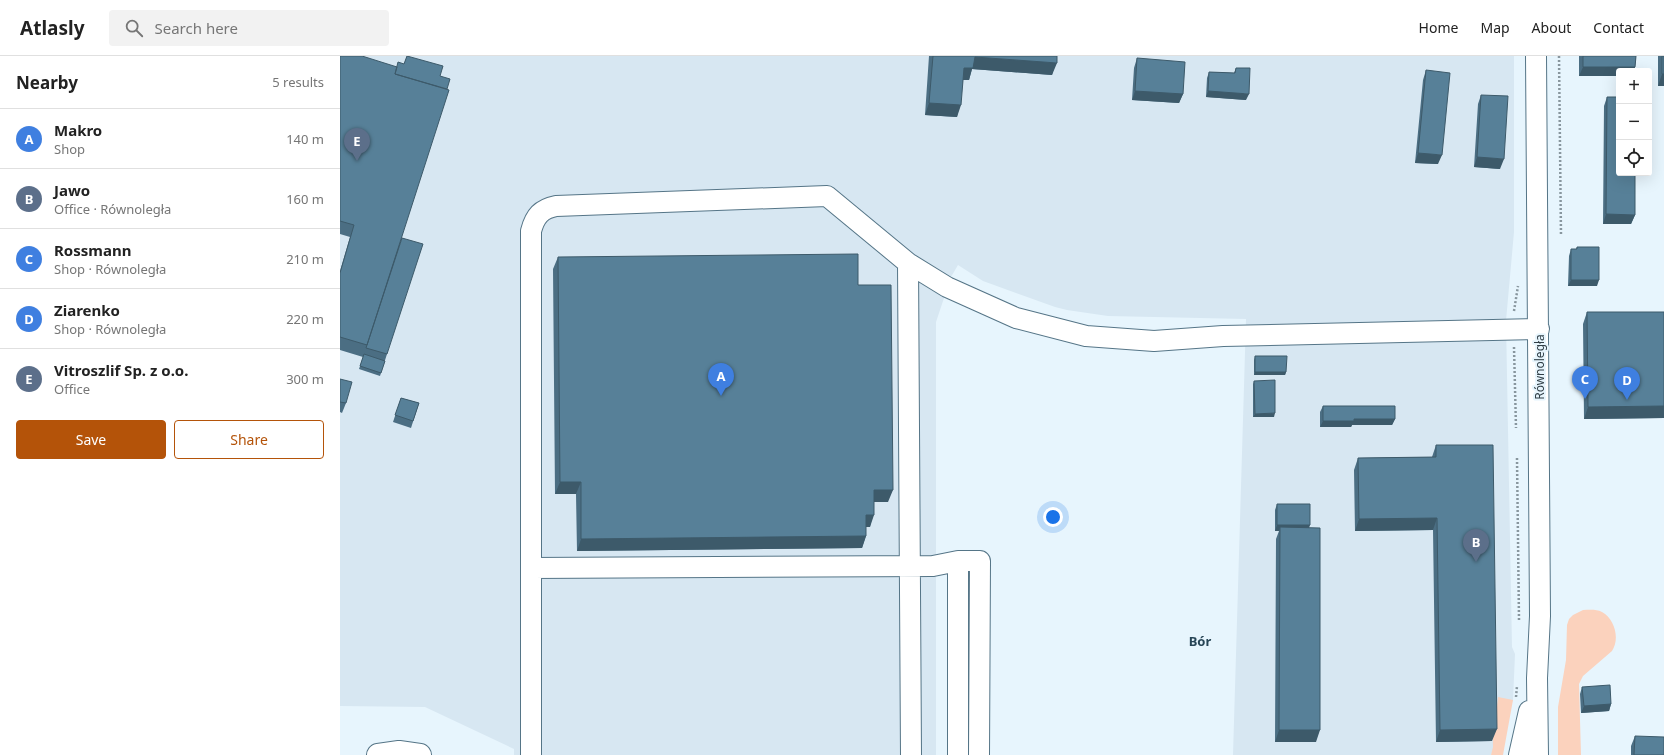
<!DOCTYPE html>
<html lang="en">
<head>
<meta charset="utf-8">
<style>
  :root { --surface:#fff; --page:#f2f2f2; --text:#222; --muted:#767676; --line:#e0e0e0; --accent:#b45309 }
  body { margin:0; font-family:"Noto Sans",sans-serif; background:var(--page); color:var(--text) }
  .controls { position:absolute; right:12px; top:12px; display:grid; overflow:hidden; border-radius:4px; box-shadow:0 4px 16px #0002 }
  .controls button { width:36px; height:36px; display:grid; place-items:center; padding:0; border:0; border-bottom:1px solid var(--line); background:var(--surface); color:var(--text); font:20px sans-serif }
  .you { position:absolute; left:713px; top:461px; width:14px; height:14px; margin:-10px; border:3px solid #fff; border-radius:50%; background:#1a73e8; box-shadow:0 0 0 6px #1a73e833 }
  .badge { display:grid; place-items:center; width:26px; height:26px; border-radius:50%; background:var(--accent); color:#fff; font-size:13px; font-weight:700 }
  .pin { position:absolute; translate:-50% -33px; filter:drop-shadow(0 1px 2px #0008) }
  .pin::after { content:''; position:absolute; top:21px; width:14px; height:12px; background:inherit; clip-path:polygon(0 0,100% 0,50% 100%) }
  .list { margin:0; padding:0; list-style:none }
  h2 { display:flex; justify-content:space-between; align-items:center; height:52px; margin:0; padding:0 16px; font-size:17px }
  h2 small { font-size:13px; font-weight:400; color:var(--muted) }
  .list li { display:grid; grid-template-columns:26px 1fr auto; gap:12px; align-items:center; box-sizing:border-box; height:60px; padding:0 16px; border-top:1px solid var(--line) }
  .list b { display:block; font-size:15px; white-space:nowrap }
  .list p { margin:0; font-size:13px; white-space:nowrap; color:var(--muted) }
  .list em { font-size:13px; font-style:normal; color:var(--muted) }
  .actions { display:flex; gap:8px; padding:12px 16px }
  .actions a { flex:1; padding:9px 0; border:1px solid var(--accent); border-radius:4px; text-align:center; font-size:14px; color:var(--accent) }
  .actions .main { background:var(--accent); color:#fff }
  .icon { flex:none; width:22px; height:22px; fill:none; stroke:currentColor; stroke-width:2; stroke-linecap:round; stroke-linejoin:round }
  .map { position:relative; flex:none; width:1324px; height:699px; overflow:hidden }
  header { display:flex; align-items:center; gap:24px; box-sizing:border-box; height:56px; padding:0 20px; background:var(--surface); border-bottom:1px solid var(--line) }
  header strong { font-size:19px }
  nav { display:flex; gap:22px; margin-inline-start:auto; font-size:14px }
  .search { width:280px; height:36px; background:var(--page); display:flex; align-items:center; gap:10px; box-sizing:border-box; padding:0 14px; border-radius:4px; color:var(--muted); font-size:15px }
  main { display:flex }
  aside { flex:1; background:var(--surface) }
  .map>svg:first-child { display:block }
  .built { fill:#d7e7f2 }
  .green { fill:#fbd2bd }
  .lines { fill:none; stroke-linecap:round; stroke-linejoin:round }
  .minor-casing { stroke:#557587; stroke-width:22 }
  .major-casing { stroke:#557587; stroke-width:24 }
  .path { stroke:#88969e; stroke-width:2.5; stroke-dasharray:2 2; stroke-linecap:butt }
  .minor { stroke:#fff; stroke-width:20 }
  .major { stroke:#fff; stroke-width:22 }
  .wall { fill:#4b6e83 }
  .shaded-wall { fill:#3d5a6a }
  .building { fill:#578098; stroke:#3d5a6a }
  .labels { text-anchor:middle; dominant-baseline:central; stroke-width:4; stroke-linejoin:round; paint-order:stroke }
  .street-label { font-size:12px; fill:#303e46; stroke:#e7f5fd }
  .neighbourhood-label { font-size:13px; font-weight:bold; fill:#274556; stroke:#e7f5fd }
</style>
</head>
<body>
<header>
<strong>Atlasly</strong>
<div class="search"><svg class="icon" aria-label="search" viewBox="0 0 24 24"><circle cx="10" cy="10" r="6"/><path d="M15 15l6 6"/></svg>Search here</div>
<nav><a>Home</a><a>Map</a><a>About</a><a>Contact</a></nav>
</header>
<main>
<aside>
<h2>Nearby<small>5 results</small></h2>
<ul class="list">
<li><span class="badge" style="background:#3f7fe0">A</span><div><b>Makro</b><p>Shop</p></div><em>140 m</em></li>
<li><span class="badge" style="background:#5c6f8a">B</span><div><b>Jawo</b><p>Office · Równoległa</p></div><em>160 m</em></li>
<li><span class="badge" style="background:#3f7fe0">C</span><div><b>Rossmann</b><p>Shop · Równoległa</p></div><em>210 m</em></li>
<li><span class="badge" style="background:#3f7fe0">D</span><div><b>Ziarenko</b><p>Shop · Równoległa</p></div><em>220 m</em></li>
<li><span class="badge" style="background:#5c6f8a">E</span><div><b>Vitroszlif Sp. z o.o.</b><p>Office</p></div><em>300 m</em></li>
</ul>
<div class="actions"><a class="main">Save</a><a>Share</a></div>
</aside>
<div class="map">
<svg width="1324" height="699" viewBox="0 0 1324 699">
  <rect width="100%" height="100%" fill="#e7f5fd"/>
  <!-- built -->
  <path class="built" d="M0,0H1174V176L1166,265L1172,591L1175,598L1173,644L1151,699H893L906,263L768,260L727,254L715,251L643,225L618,209L611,221L596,266V699H174V693L85,651L0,650Z"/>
  <!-- green -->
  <path class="green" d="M1243,554C1250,554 1256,553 1262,556C1275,563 1280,583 1272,595L1243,620L1239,628L1241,699H1218V651L1226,604L1227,569L1229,563L1233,559Z
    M1158,641L1173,644L1163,699H1151L1153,691L1152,651L1157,650Z"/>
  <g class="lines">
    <!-- minor casing -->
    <g class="minor-casing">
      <path id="minor" d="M1196,0L1200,560L1197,622L1198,699
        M568,207L607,231L676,262L746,280L814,285L883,280L1199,273
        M191,512V175C195,160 201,153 216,150L487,140L568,207L571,699
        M191,699V512L593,510L618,505H640L639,699
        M618,699V505
        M1179,699L1189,655"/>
    </g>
    <!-- major casing -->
    <g class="major-casing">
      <path id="major" d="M38,699L59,696L80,699"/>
    </g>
    <!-- path -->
    <path class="path" d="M1219,0L1221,180
      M1174,255L1178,230
      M1174,291L1176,372
      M1177,402L1179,564
      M1176,641L1177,630"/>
    <!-- minor -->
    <use href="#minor" class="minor"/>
    <!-- major -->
    <use href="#major" class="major"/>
  </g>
  <!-- wall -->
  <path class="wall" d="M0,0L56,11L64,8L67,0L100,20L59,191L47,298L40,320L19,313L23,301L0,294V215L10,181L0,178Z
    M589,0H717L712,19L632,13L629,24H623L617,61L585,59Z
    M1239,0H1296L1295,11L1294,15H1279V20H1239Z
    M1318,0H1324V30H1318Z
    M797,2L843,38L839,47L792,44L794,12Z
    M896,12L906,44L866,41L867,22L869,16L894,17Z
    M1086,14L1098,108L1075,107L1083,24Z
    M1141,39L1160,113L1134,111L1138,48Z
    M1267,41L1295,159L1291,168H1263L1264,50Z
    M1237,191L1257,230H1228L1229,200L1231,193H1236Z
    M218,201L518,229L548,446H534L530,471H526V480L522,492L237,495L236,438H215L213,213Z
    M1247,256H1324V362L1244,363L1243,268Z
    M915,300L946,316L945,319H914V304Z
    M0,323L6,347L2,357L0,356Z
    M914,325L934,361H913V328Z
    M61,342L79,347L71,372L53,366Z
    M983,350L1055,363L1052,369H1012L1011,371H980V356Z
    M1096,389L1152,685L1096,686L1093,474L1015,475L1014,414L1018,402L1092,401Z
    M937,448L969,472L976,686H935L936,483L939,475H935V454Z
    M1242,631L1271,648L1269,655L1241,657L1240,638Z
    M1295,680L1324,699H1291V690Z"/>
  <!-- shaded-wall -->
  <path class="shaded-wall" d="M635,1L717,7L712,19L632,13L629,24H620L624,12Z
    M1243,11H1295L1294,15H1279V20H1239Z
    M1322,18H1324V30H1318Z
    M795,35L843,38L839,47L792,44Z
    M868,35L909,38L906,44L866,41Z
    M589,47L621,49L617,61L585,59Z
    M1078,97L1102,99L1098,108L1075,107Z
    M1137,101L1164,103L1160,113L1134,111Z
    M1266,158L1295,159L1291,168H1263Z
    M1231,224H1259L1257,230H1228Z
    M915,316H946L945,319H914Z
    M1324,350V362L1244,363L1248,351Z
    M935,357L934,361H913L915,358Z
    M1014,363H1055L1052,369H1012L1011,371H980L983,365Z
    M220,426H241L236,438H215Z
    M534,434H553L548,446H530Z
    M526,459H534L530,471H522Z
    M1097,462L1093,474L1015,475L1019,463Z
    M937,469H970L968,475L940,471L939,475H935Z
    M526,480L522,492L237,495L241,483Z
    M1271,648L1269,655L1241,657L1244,650Z
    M1157,673L1152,685L1096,686L1100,674Z
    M939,674H980L976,686H935Z"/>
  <!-- building -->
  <path class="building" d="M0,0H22L57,11L55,18L109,34L27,289L0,281V217L14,169L0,165Z
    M67,0L103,10L100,20L110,23L107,33L55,18L58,6L64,8Z
    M593,0H717V7L635,1L633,12H624L621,49L589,47Z
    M1243,0H1296L1295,11H1243Z
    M1322,0H1324V18H1322Z
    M797,2L845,6L843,38L795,35Z
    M896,12H910L909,38L868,35L869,16L895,17Z
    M1086,14L1110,17L1102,99L1078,97Z
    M1141,39L1168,40L1164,103L1137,101Z
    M1267,41H1279V117H1295V159L1266,158Z
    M62,182L83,188L47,298L26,292Z
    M1237,191H1259V224H1231V193H1237Z
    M518,198V229H551L553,434H534V459H526V480L241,483V426H220L218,201Z
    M1247,256H1324V350L1248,351Z
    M24,298L45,305L41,317L20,310Z
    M915,300H947L946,316H915Z
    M0,323L12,326L6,347L0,346Z
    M935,324V357L915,358L914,325Z
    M61,342L79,347L73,365L55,359Z
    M983,350H1055V363H1014V365H983Z
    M1096,389H1153L1157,673L1100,674L1097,462L1019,463L1018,402L1096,401Z
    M937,448H970V469H937Z
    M940,471L980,472V674H939Z
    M1270,629L1271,648L1244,650L1242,631Z
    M1295,680L1324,681V699H1294Z"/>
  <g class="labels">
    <!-- street labels -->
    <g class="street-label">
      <text transform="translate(1199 311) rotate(-90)">Równoległa</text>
    </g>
    <!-- neighbourhood labels -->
    <g class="neighbourhood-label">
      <text x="860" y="585">Bór</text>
    </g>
  </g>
</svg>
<div class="controls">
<button>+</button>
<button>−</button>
<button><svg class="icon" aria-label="locate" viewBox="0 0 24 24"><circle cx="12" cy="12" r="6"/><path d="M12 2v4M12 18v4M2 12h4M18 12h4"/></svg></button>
</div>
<div class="you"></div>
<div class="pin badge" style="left:381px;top:340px;background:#3f7fe0">A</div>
<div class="pin badge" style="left:1136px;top:506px;background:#5c6f8a">B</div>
<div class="pin badge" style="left:1245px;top:343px;background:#3f7fe0">C</div>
<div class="pin badge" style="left:1287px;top:344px;background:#3f7fe0">D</div>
<div class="pin badge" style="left:17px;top:105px;background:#5c6f8a">E</div>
</div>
</main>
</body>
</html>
